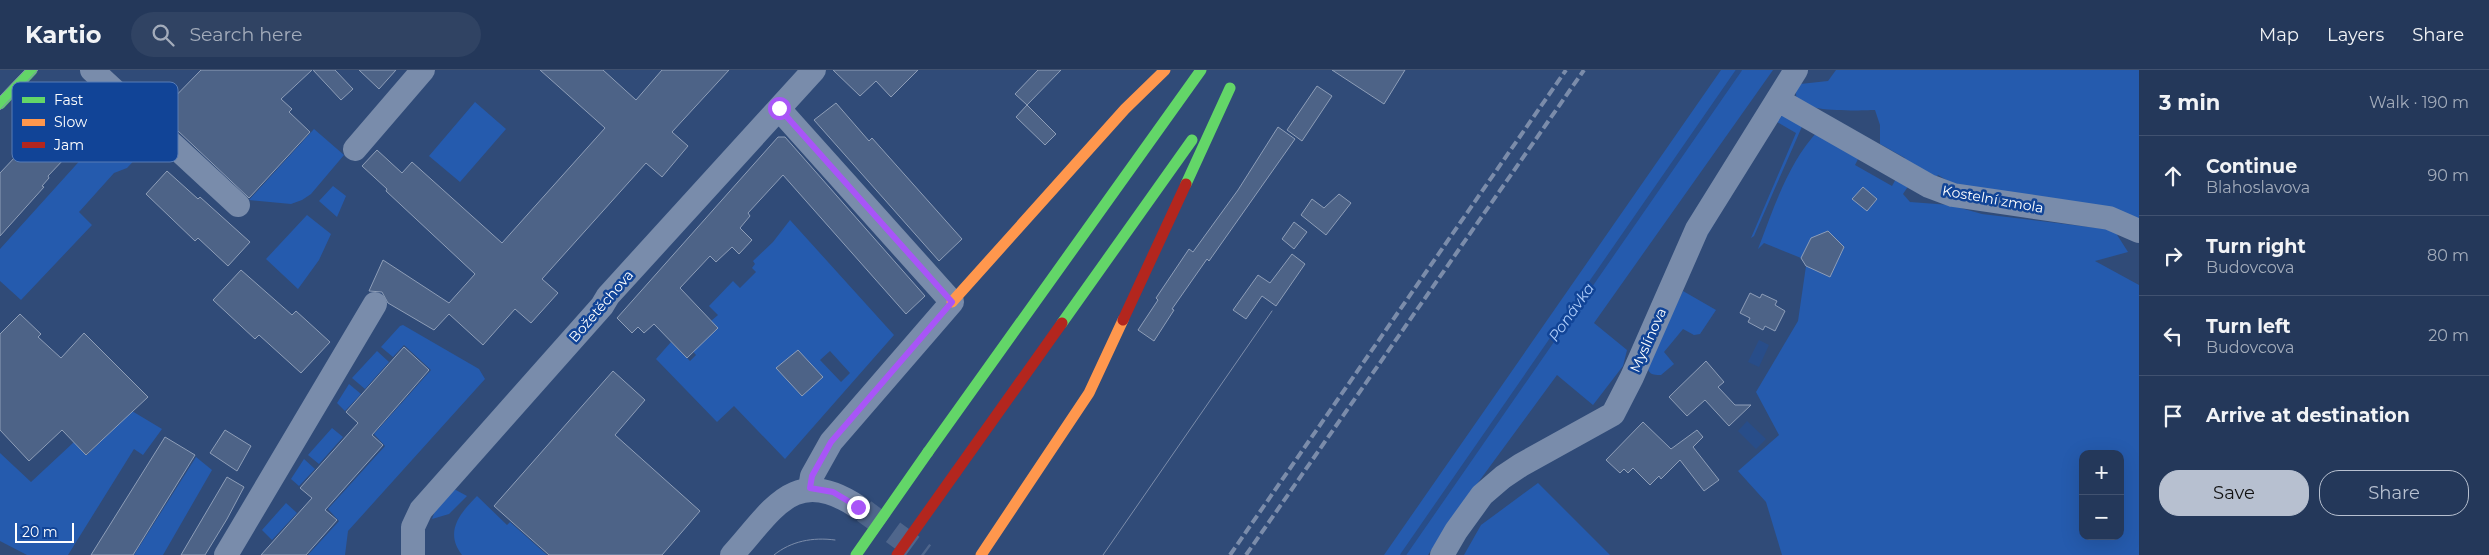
<!DOCTYPE html>
<html lang="en">
<head>
<meta charset="utf-8">
<style>
  :root { --surface:#24385a; --page:#304363; --text:#f1f3f6; --muted:#a3acbb; --line:#415270; --accent:#b7c0d0 }
  body { margin:0; font-family:Montserrat,sans-serif; background:var(--page); color:var(--text) }
  .controls { position:absolute; right:15px; bottom:15px; display:grid; overflow:hidden; border-radius:10px; box-shadow:0 5px 20px #0002 }
  .controls button { width:45px; height:45px; display:grid; place-items:center; padding:0; border:0; border-bottom:1px solid var(--line); background:var(--surface); color:var(--text); font:25px sans-serif }
  .scale { position:absolute; left:15px; bottom:12px; width:59px; box-sizing:border-box; padding-left:5px; border:2px solid #fff; border-top:0; font-size:14px; line-height:18px; white-space:nowrap; color:#fff; -webkit-text-stroke:4px #114497; paint-order:stroke }
  .stop { position:absolute; width:15px; height:15px; margin:-11px; border:4px solid #a855f7; border-radius:50%; background:#fff }
  .stop.end { background:#a855f7; border-color:#fff; box-shadow:0 1px 5px #0008 }
  .list { margin:0; padding:0; list-style:none }
  h2 { display:flex; justify-content:space-between; align-items:center; height:65px; margin:0; padding:0 20px; font-size:21px }
  h2 small { font-size:16px; font-weight:400; color:var(--muted) }
  .list li { display:grid; grid-template-columns:32px 1fr auto; gap:15px; align-items:center; box-sizing:border-box; height:80px; padding:0 20px; border-top:1px solid var(--line) }
  .list b { display:block; font-size:19px; white-space:nowrap }
  .list p { margin:0; font-size:16px; white-space:nowrap; color:var(--muted) }
  .list em { font-size:16px; font-style:normal; color:var(--muted) }
  .actions { display:flex; gap:10px; padding:15px 20px }
  .actions a { flex:1; padding:11px 0; border:1px solid var(--accent); border-radius:20px; text-align:center; font-size:18px; color:var(--accent) }
  .actions .main { background:var(--accent); color:#111 }
  .icon { flex:none; width:28px; height:28px; fill:none; stroke:currentColor; stroke-width:2; stroke-linecap:round; stroke-linejoin:round }
  .map { position:relative; flex:none; width:2139px; height:485px; overflow:hidden }
  header { display:flex; align-items:center; gap:30px; box-sizing:border-box; height:70px; padding:0 25px; background:var(--surface); border-bottom:1px solid var(--line) }
  header strong { font-size:24px }
  nav { display:flex; gap:28px; margin-inline-start:auto; font-size:18px }
  .search { width:350px; height:45px; background:var(--page); display:flex; align-items:center; gap:12px; box-sizing:border-box; padding:0 18px; border-radius:28px; color:var(--muted); font-size:19px }
  main { display:flex }
  aside { flex:1; background:var(--surface) }
  .map>svg:first-child { display:block }
  .green { fill:#255bae; fill-rule:evenodd }
  .water { fill:#284d89 }
  .lines { fill:none; stroke-linecap:round; stroke-linejoin:round }
  .stream { stroke:#284d89; stroke-width:5.5 }
  .building { fill:#4d6387; stroke:#8e9eb8 }
  .street-tunnel { stroke:#4f668c; stroke-width:24; stroke-dasharray:24 12; stroke-linecap:butt }
  .street { stroke:#798cab; stroke-width:24 }
  .fast { stroke:#63d668; stroke-width:11 }
  .slow { stroke:#ff974d; stroke-width:11 }
  .jam { stroke:#b3261e; stroke-width:11 }
  .tram { stroke:#7b8caa; stroke-width:1 }
  .rail { stroke:#7b8caa; stroke-width:4; stroke-dasharray:9 4; stroke-linecap:butt }
  .fast-bridge { stroke:#63d668; stroke-width:11 }
  .jam-bridge { stroke:#b3261e; stroke-width:11 }
  .route { stroke:#a855f7; stroke-width:6 }
  .labels { text-anchor:middle; dominant-baseline:central; stroke-width:5; stroke-linejoin:round; paint-order:stroke }
  .street-label { font-size:14px; fill:#fff; stroke:#114497 }
  .water-label { font-size:15px; font-style:italic; fill:#adccfa; stroke:#114497 }
  .key { fill:#114497; stroke:#587cb6; stroke-width:1 }
  .key-label { font-size:14px; fill:#fff }
</style>
</head>
<body>
<header>
<strong>Kartio</strong>
<div class="search"><svg class="icon" aria-label="search" viewBox="0 0 24 24"><circle cx="10" cy="10" r="6"/><path d="M15 15l6 6"/></svg>Search here</div>
<nav><a>Map</a><a>Layers</a><a>Share</a></nav>
</header>
<main>
<div class="map">
<svg width="2139" height="485" viewBox="0 0 2139 485">
  <rect width="100%" height="100%" fill="#304b78"/>
  <!-- green -->
  <path class="green" d="M1721,0H1773L1594,253L1627,280L1623,296L1593,335L1557,305L1455,444L1428,485H1384Z
    M1836,0H2139V149L1953,114L1938,105L1933,111L1902,93L1905,88L1880,74V55L1875,40C1859,40 1777,46 1800,14L1828,11Z
    M475,32L506,59L460,112L429,86Z
    M1782,46H1789L1804,52L1754,166L1751,168L1796,63L1777,52L1746,95L1704,172L1744,94L1775,49Z
    M127,50L146,67L145,79L127,98L114,103L79,142L92,155L21,230L0,211V179L84,86L90,92Z
    M314,59L344,85L311,124L302,130L291,134L249,130Z
    M1819,60L1860,85L1855,95L1892,116L1897,107L1909,115L1903,124L1910,132L1950,135L1982,144L2114,160L2128,182L2095,191L2139,215V485H1782L1766,432L1738,401L1779,365L1756,322L1798,251L1806,196L1801,188L1764,173L1758,179C1774,138 1788,92 1819,60ZM2083,384H2120V466H2083Z
    M333,116L346,126L337,147L319,131Z
    M307,145L331,164L319,190L298,219L266,189Z
    M790,150L894,265L785,389L734,336L717,352L656,289L671,272L690,291L696,285L682,269L717,258L711,251L718,245L709,236L733,211L740,218L756,202L752,198L755,194L753,191L773,172ZM830,281L850,303L841,312L820,290Z
    M1683,221L1716,240L1700,264L1694,265L1683,259L1664,282L1674,294L1661,305C1652,305 1648,304 1647,295Z
    M403,255L479,299L485,309L348,461L345,485H308L339,451L328,439L385,376L374,364L431,300L404,275L393,287L381,277L400,256Z
    M377,281L389,292L365,319L352,308Z
    M349,314L361,324L345,341L337,333Z
    M132,341L162,359L143,385L134,379L68,485H27L0,471V383L31,412L74,372L87,385Z
    M332,358L343,367L319,394L308,385Z
    M196,387L212,400L163,485H134Z
    M304,389L315,399L299,416L291,409Z
    M1538,413L1610,485H1464L1481,455Z
    M454,419L467,426L449,444L432,449L435,441Z
    M477,426L507,455L510,452L547,485H462C444,462 460,443 477,426Z
    M286,433L297,443L272,470L262,460Z"/>
  <!-- water -->
  <path class="water" d="M1759,270L1769,275L1759,297L1748,292Z
    M1747,351L1766,369L1756,379L1738,361Z"/>
  <g class="lines">
    <!-- stream -->
    <path class="stream" d="M1403,485L1739,0"/>
  </g>
  <!-- building -->
  <path class="building" d="M201,0H312L281,29L292,39L289,42L310,62L249,128L159,43Z
    M313,0H335L353,19L341,30Z
    M359,0H396L379,19Z
    M540,0H603L636,30L662,0H729L672,62L688,76L662,107L646,93L542,209L558,223L531,253L515,239L483,275L449,244L434,260L388,233L382,222L369,221L383,190L449,233L475,204L386,121L387,119L362,96L377,80L402,103L412,92L502,173L605,58Z
    M833,0H918L891,27L876,11L860,26Z
    M1038,0H1061L1027,35L1015,24Z
    M1332,0H1405L1384,34Z
    M82,16L122,53L97,81L84,68L48,106L49,108L42,116L44,117L0,166V103Z
    M1317,16L1332,26L1302,71L1287,60Z
    M836,33L869,71L872,68L962,169L939,191L814,50Z
    M1027,35L1056,64L1045,75L1016,47Z
    M1278,57L1295,69L1209,191L1207,189L1172,239L1174,240L1154,271L1138,260L1158,230L1156,228L1189,179L1193,182L1238,120Z
    M778,67H785L925,226L906,244L783,105L748,143L750,146L740,158L752,170L739,184L732,177L716,192L710,186L680,218L718,258L687,288L654,254L644,263L638,257L632,263L617,248Z
    M167,101L198,129L200,127L250,172L228,196L198,168L195,171L146,124Z
    M1863,117L1877,129L1867,141L1852,129Z
    M1339,124L1351,133L1326,165L1301,145L1312,129L1324,138Z
    M1294,152L1307,162L1294,179L1282,169Z
    M1828,161L1844,177L1830,207L1806,196L1801,188L1811,168Z
    M1292,184L1305,194L1276,236L1262,226L1246,249L1233,240L1258,205L1270,213Z
    M241,200L292,245L296,241L330,272L301,303L259,265L255,269L213,230Z
    M1750,223L1760,228L1762,224L1777,231L1775,235L1785,241L1775,261L1765,256L1763,260L1748,252L1750,248L1740,243Z
    M20,244L41,264L38,267L61,288L84,263L148,327L86,385L62,360L29,391L0,360V264Z
    M404,277L429,300L372,365L383,375L325,440L337,450L306,485H261L312,428L300,418L358,353L346,342Z
    M798,280L823,307L802,326L776,298Z
    M1706,291L1724,312L1718,317L1735,335H1751L1729,356L1705,330L1687,346L1669,327Z
    M613,301L645,330L615,365L700,441L662,485H549L494,436Z
    M1643,352L1671,379L1697,360L1703,367L1693,377L1719,410L1704,421L1680,390L1661,409L1659,406L1650,415L1633,398L1628,403L1624,399L1620,403L1606,390Z
    M225,360L251,376L237,401L210,383Z
    M165,367L195,385L133,485H91Z
    M227,407L244,417L227,449L205,485H181Z"/>
  <g class="lines">
    <!-- street-tunnel -->
    <path class="street-tunnel" d="M864,441L924,485"/>
    <!-- street -->
    <path class="street" d="M92,0L238,135
      M1778,30L1929,116L1953,125L2109,148L2139,161
      M779,39L952,232L831,372L812,406L810,418
      M355,79L423,0
      M226,485L375,234
      M413,485V457L421,440L602,236L608,226L814,0
      M732,485C773,440 794,394 858,437
      M1442,485L1456,461L1482,425L1503,407L1521,395L1613,344L1632,307L1697,159L1796,0"/>
    <!-- fast -->
    <path class="fast" d="M0,34L32,0
      M1186,114L1230,18
      M1062,253L1192,70
      M928,382L1201,0"/>
    <!-- slow -->
    <path class="slow" d="M952,232L1125,39L1165,0
      M981,485L1089,323L1123,250"/>
    <!-- jam -->
    <path class="jam" d="M1123,250L1186,114
      M956,402L1062,253"/>
    <!-- tram -->
    <path class="tram" d="M0,26L25,0
      M0,40L38,0
      M774,485C791,471 813,467 835,470
      M1103,485L1272,241"/>
    <!-- rail -->
    <path class="rail" d="M1230,485L1566,0
      M1246,485L1584,0"/>
    <!-- fast-bridge -->
    <path class="fast-bridge" d="M856,485L928,382"/>
    <!-- jam-bridge -->
    <path class="jam-bridge" d="M897,485L956,402"/>
  </g>
  <g class="lines">
    <!-- route -->
    <path class="route" d="M779,38L952,232L831,372L812,406L810,418L833,422L858,437"/>
  </g>
  <g class="labels">
    <!-- street labels -->
    <g class="street-label">
      <text transform="translate(1993 129) rotate(10)">Kostelní zmola</text>
      <text transform="translate(601 236) rotate(-49)">Božetěchova</text>
      <text transform="translate(1648 270) rotate(-66)">Myslínova</text>
    </g>
    <!-- water labels -->
    <g class="water-label">
      <text transform="translate(1571 242) rotate(-55)">Ponávka</text>
    </g>
  </g>
  <!-- legend -->
  <rect x="12" y="12" width="166" height="80" rx="8" class="key"/>
  <rect x="22" y="27" width="23" height="6" fill="#63d668"/>
  <rect x="22" y="49" width="23" height="7" fill="#ff974d"/>
  <rect x="22" y="72" width="23" height="6" fill="#b3261e"/>
  <g class="key-label">
    <text x="54" y="35">Fast</text>
    <text x="54" y="57">Slow</text>
    <text x="54" y="80">Jam</text>
  </g>
</svg>
<div class="controls">
<button>+</button>
<button>−</button>
</div>
<div class="scale">20 m</div>
<div class="stop" style="left:779px;top:38px"></div>
<div class="stop end" style="left:858px;top:437px"></div>
</div>
<aside>
<h2>3 min<small>Walk · 190 m</small></h2>
<ul class="list">
<li><svg class="icon" aria-label="ahead" viewBox="0 0 24 24"><path d="M12 20V5M6 11l6-6 6 6"/></svg><div><b>Continue</b><p>Blahoslavova</p></div><em>90 m</em></li>
<li><svg class="icon" aria-label="right" viewBox="0 0 24 24"><path d="M7 20v-9h11M14 6l5 5-5 5"/></svg><div><b>Turn right</b><p>Budovcova</p></div><em>80 m</em></li>
<li><svg class="icon" aria-label="left" viewBox="0 0 24 24"><path d="M17 20v-9H6M10 6l-5 5 5 5"/></svg><div><b>Turn left</b><p>Budovcova</p></div><em>20 m</em></li>
<li><svg class="icon" aria-label="arrive" viewBox="0 0 24 24"><path d="M6 21V4h12l-3 4 3 4H6"/></svg><div><b>Arrive at destination</b></div></li>
</ul>
<div class="actions"><a class="main">Save</a><a>Share</a></div>
</aside>
</main>
</body>
</html>
